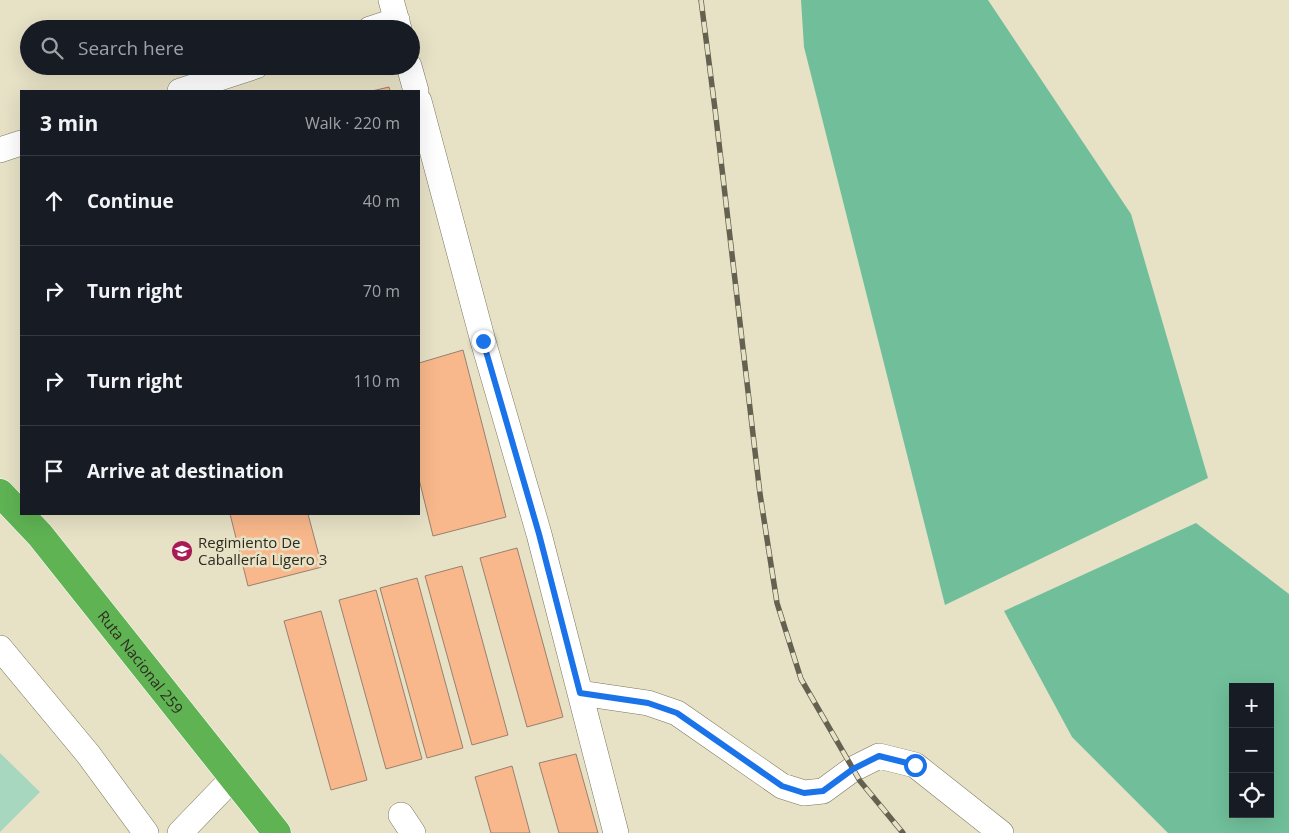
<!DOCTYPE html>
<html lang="en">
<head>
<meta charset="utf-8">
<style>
  :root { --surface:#171b24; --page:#20242c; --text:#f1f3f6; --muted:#9ea1a6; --line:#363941 }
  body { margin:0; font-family:"Open Sans",sans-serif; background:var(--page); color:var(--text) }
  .controls { position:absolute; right:15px; bottom:15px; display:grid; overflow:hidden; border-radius:0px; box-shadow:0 5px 20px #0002 }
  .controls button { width:45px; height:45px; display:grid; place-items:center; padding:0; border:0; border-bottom:1px solid var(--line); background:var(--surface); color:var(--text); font:25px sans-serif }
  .stop { position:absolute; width:15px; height:15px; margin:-11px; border:4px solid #1a73e8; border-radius:50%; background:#fff }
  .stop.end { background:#1a73e8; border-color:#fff; box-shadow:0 1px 5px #0008 }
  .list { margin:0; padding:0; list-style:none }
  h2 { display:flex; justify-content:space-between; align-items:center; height:65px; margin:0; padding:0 20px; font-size:21px }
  h2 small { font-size:16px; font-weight:400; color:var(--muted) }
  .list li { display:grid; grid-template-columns:32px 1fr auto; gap:15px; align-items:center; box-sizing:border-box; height:90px; padding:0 20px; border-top:1px solid var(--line) }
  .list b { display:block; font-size:19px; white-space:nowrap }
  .list em { font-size:16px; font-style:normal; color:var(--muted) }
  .icon { flex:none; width:28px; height:28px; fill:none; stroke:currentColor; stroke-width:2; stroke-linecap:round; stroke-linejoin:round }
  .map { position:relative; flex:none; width:1289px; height:833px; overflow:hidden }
  .search { position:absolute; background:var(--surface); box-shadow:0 5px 20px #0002; left:20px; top:20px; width:400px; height:55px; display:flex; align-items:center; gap:12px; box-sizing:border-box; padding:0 18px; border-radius:28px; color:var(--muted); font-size:19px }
  .panel { position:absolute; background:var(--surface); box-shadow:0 5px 20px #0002; left:20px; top:90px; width:400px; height:425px; border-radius:0px }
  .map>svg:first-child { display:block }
  .green { fill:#a8d7bf }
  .forest { fill:#70bf9a; fill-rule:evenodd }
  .building { fill:#f8b88b; stroke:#988070 }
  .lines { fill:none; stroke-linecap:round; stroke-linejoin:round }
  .minor-casing { stroke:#79755c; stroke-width:26 }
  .highway-casing { stroke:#fff; stroke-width:29 }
  .minor { stroke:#fff; stroke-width:25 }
  .highway { stroke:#5fb353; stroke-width:28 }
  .rail-casing { stroke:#646151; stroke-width:5.5 }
  .rail { stroke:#e7e2c6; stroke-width:4; stroke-dasharray:11; stroke-linecap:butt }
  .route { stroke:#1a73e8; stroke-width:6 }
  .labels { text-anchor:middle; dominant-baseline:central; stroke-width:5; stroke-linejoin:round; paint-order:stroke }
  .poi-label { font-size:15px; fill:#2e2c21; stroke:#e7e2c6; text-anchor:start }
  .street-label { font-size:15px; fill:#2e2c21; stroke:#e7e2c6 }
</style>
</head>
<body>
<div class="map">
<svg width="1289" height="833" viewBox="0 0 1289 833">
  <rect width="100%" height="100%" fill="#e7e2c6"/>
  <!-- green -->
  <path class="green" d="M0,753L40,792L0,832Z"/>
  <!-- forest -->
  <path class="forest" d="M801,0H988L1131,214L1208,478L945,605L804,47Z
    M1196,523L1289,594V833H1168L1072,737L1004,611ZM1233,687H1270V814H1233Z"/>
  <!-- building -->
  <path class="building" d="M389,87L390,91H372Z
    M463,350L506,517L433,536L419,479V363Z
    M230,514H308L322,567L248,586Z
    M517,548L563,717L527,727L480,558Z
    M462,566L508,735L472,745L425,576Z
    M417,578L463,748L427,758L380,588Z
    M376,590L422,759L386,769L339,600Z
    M321,611L367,780L331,790L284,621Z
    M576,754L598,833H559L539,763Z
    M512,766L530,833H491L475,777Z"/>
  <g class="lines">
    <!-- minor casing -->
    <g class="minor-casing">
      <path id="minor" d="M391,0L399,29
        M370,29L397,20
        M409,66L416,91
        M180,91L256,66
        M419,101L483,341L539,534L616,833
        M0,150L21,143
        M0,648L88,754L146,833
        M580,693L648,703L677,713L782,786L804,793L823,791L853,769L879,756L915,765L1001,833
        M401,815L413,833
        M180,833L233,778"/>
    </g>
    <!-- highway casing -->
    <g class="highway-casing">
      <g id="highway">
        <path id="s1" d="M0,493L40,535L277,833"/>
      </g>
    </g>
    <!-- minor -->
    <use href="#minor" class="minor"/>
    <!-- highway -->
    <use href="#highway" class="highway"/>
    <!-- rail casing -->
    <g class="rail-casing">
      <path id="rail" d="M701,0L715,109L760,494L777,603L801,679L860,781L903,833"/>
    </g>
    <!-- rail -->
    <use href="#rail" class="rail"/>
  </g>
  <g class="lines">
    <!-- route -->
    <path class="route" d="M483,341L539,534L580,693L648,703L677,713L782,786L804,793L823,791L853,769L879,756L915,765"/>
  </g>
  <!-- icons -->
  <defs>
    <g id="school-disc" transform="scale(1.125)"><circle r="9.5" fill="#a91953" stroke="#e7e2c6"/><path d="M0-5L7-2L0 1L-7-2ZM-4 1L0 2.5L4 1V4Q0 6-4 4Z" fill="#fff"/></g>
  </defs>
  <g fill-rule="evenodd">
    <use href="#school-disc" x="182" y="551"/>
  </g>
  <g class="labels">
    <!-- poi labels -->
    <g class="poi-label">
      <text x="198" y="542">Regimiento De<tspan x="198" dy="17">Caballería Ligero 3</tspan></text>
    </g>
    <!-- street labels -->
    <g class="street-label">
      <text stroke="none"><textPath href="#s1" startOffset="220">Ruta Nacional 259</textPath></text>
    </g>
  </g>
</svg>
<div class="controls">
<button>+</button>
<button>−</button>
<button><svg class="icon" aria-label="locate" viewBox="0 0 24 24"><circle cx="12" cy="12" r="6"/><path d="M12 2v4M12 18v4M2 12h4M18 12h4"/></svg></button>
</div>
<div class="stop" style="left:915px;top:765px"></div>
<div class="stop end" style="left:483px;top:341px"></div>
<div class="search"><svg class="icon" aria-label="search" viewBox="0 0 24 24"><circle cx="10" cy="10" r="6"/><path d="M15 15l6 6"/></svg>Search here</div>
<section class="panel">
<h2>3 min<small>Walk · 220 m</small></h2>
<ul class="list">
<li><svg class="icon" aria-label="ahead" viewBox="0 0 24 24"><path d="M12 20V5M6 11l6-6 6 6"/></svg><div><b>Continue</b></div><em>40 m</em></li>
<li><svg class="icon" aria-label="right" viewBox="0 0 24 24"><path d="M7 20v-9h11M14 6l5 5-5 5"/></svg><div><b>Turn right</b></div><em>70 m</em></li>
<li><svg class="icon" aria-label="right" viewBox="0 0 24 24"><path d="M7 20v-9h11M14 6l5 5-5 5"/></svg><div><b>Turn right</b></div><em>110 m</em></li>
<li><svg class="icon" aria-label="arrive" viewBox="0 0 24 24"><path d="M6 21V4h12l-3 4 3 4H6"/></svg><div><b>Arrive at destination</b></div></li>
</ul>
</section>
</div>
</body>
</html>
